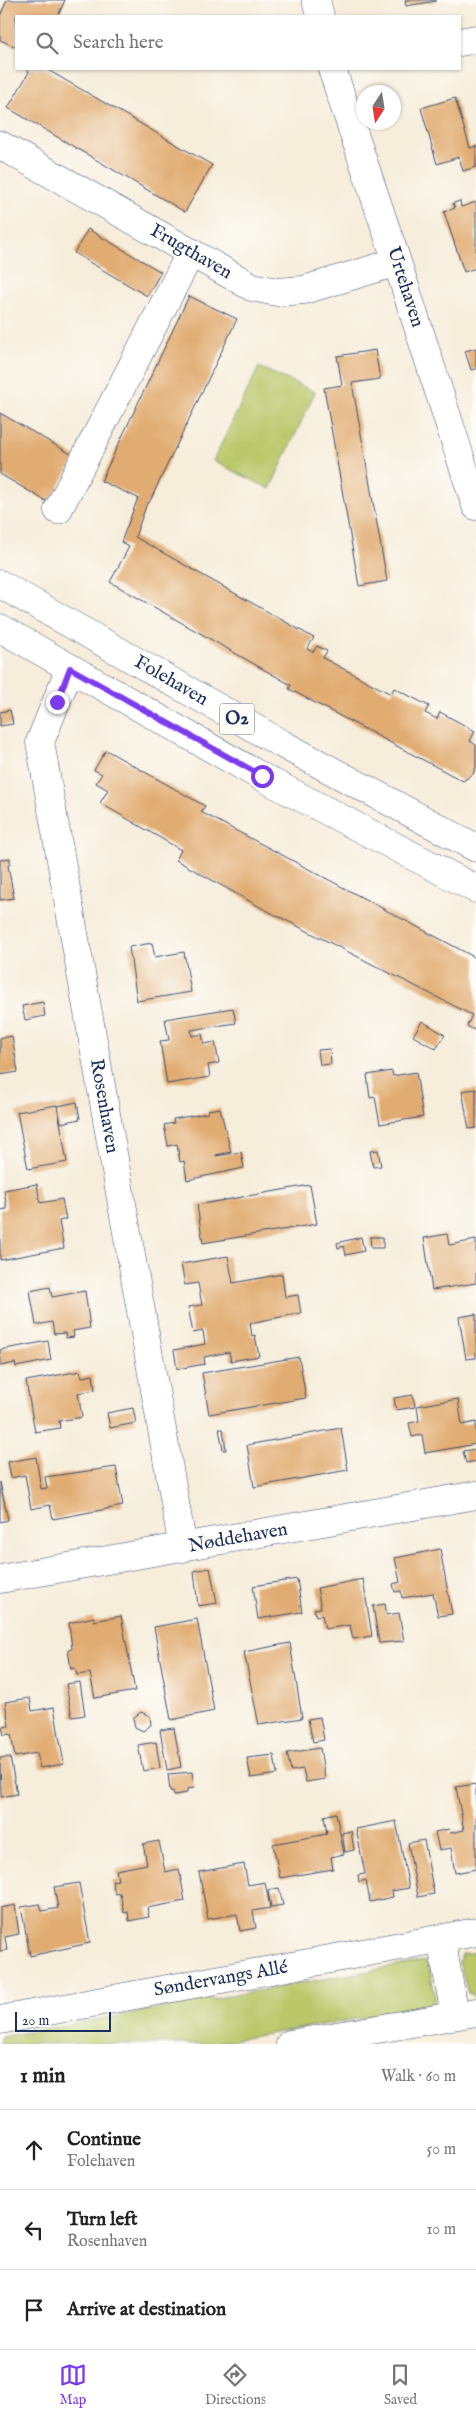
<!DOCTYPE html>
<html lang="en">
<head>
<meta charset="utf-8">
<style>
  :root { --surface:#fff; --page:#f6f6f6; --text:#222; --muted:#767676; --line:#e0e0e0; --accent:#7c3aed }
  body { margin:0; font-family:"IM FELL English",serif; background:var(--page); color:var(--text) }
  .compass { position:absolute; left:356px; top:85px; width:45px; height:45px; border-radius:50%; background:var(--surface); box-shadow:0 1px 4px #0004; rotate:192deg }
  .scale { position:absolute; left:15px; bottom:12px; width:96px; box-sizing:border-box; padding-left:5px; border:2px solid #1b2f5e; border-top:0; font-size:14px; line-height:18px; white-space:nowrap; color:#1b2f5e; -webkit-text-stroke:4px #fdfcf7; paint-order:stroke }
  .stop { position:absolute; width:15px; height:15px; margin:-11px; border:4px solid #7c3aed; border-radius:50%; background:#fff }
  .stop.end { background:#7c3aed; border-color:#fff; box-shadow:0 1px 5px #0008 }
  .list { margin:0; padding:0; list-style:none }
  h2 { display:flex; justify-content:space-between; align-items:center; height:65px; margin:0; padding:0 20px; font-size:21px }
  h2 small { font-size:16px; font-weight:400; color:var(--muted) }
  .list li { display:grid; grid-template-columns:32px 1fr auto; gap:15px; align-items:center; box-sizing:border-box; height:80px; padding:0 20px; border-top:1px solid var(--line) }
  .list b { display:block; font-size:19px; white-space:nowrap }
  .list p { margin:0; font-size:16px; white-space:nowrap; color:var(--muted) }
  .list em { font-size:16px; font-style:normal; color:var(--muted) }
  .icon { flex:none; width:28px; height:28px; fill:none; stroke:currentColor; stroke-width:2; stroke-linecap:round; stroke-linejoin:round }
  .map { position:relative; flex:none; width:476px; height:2044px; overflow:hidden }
  .search { position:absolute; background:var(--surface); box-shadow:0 1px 4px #0004; left:15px; right:15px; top:15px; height:55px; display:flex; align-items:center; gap:12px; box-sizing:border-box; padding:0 18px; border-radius:0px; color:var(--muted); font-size:19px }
  .sheet { height:305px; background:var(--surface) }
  nav { display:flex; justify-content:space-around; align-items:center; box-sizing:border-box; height:70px; border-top:1px solid var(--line); background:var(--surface); font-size:14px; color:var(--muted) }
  nav a { display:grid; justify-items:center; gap:2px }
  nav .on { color:var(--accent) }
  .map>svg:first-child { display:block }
  .green { fill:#bac86b; stroke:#6a7c64 }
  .building { fill:#e1ac71 }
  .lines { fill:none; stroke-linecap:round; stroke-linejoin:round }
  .street-casing { stroke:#3c4c71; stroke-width:29 }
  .primary-casing { stroke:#3c4c71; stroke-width:29 }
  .street { stroke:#fff; stroke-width:28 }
  .primary { stroke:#fff; stroke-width:28 }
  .route { stroke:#7c3aed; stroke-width:6 }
  .labels { text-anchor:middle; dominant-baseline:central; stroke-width:4.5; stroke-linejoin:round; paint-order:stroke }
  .shield { fill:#fdfcf7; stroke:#5f6c8c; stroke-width:1 }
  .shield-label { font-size:18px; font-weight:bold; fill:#1b2f5e }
  .street-label { font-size:19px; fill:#1b2f5e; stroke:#fdfcf7 }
</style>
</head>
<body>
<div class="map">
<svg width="476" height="2044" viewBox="0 0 476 2044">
  <rect width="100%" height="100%" fill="#fdfcf7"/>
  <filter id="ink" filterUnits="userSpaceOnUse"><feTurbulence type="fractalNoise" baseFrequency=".02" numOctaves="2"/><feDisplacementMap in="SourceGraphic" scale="10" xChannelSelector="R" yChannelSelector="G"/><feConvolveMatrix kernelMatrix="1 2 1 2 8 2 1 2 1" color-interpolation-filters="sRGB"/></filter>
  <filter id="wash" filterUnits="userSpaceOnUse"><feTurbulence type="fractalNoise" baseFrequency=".0096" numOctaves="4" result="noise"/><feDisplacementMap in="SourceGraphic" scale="20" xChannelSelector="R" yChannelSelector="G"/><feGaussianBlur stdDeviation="1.12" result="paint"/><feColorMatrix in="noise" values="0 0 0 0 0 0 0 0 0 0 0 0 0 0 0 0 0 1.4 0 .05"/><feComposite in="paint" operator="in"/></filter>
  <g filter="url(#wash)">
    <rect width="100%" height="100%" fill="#f6edda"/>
    <!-- green -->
    <path class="green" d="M259,367L315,392L270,489L213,461Z
      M476,1952V1996L475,1997L468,1993L459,1962L462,1954Z
      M424,1961L429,1964L435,1997L433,2004L425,2007L210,2044H0V2037Z"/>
    <g id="blocks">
      <!-- building -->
      <path class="building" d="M7,0H65L58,16H16V47L0,40V16Z
        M405,0H436V1L406,6Z
        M27,69H46L212,165L185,212L8,108L29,72Z
        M455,98L470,148L476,146V167L463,171L459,157L437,164L421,108Z
        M460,201L461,207L476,202V268L464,272L444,212L455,208L453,203Z
        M88,229L161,272L147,296L74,253Z
        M189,296L237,319L149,503H147L135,537L314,638L307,649L313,652L317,646L327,651L323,658L391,694L394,688L429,706L425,713L437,719L440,712L475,731L470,741L476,745V767L473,774L463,781L289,689L291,685L110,582L129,547L121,542L138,498L101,481Z
        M476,348V369L471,370L465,351Z
        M375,350L380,379L352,383L387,581L359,586L324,388L342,385L337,356Z
        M0,413L76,457L49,503L0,474Z
        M10,710L13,724L0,726V712Z
        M106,750L205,806L201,812L476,958V1031L467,1026L472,1015L260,907L176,860L181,850L100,803L108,790L96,783L102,774L94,770Z
        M10,858V864L8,865L14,898L0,900V860Z
        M152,943L155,957L184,952L191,992L137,1001L129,947Z
        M43,1002L45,1016L25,1020L22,1006Z
        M233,1008L236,1023L191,1030L192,1036L202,1034L204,1044L215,1042L219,1063L208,1065L210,1077L167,1084L160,1041L169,1040L165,1019Z
        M422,1021L445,1035L436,1049L413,1036Z
        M12,1036L18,1072L0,1075V1038Z
        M330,1049L331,1064L320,1065L318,1050Z
        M392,1071L393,1076L416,1072L423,1117L380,1124L375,1097L370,1098L367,1075Z
        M476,1089V1128L469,1129L462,1091Z
        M77,1102L80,1119L61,1123L58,1106Z
        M57,1105L67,1162L28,1169L17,1112Z
        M220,1108L231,1152L216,1155V1156L241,1152L244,1168L187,1180L184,1161L180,1162L177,1144L168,1146L164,1125L174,1123L173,1119L208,1113V1110Z
        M378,1150L381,1166L373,1167L370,1151Z
        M37,1184L40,1203L62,1199L66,1219L59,1221L64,1248L0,1260V1210L7,1209L4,1190Z
        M310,1185L317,1224L203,1243L197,1205Z
        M447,1234L449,1245L476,1240V1283L432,1290L424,1238Z
        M361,1237L364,1251L346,1255L344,1246L338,1248L337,1243Z
        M370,1237H383V1248H371Z
        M228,1256L233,1283L282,1274L285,1297L298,1295L301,1313L250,1323L252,1336L255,1335L259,1356L231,1361L229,1352L204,1357L205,1364L177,1369L174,1350L205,1344L203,1331L193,1333L188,1307L202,1305L198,1283L185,1285L181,1264Z
        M50,1287L52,1297L85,1291L90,1328L73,1331L74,1337L66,1338L65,1333L54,1334L52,1322L36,1325L30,1291Z
        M476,1314V1358L466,1359L459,1317Z
        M48,1341L51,1360L16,1367L15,1363L0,1366V1350Z
        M299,1357L306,1398L209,1414L202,1373Z
        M80,1371L82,1377L93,1375L95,1390L78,1393L82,1417L59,1421L60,1428L35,1432L26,1381Z
        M413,1395L415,1407L396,1410L394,1398Z
        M458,1399L462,1425L476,1422V1444L425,1453L422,1435L412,1437L409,1423L419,1421L417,1406Z
        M133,1408L136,1423L110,1428L107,1413Z
        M341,1428L348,1470L254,1487L247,1445Z
        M219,1429H223L226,1450H223Z
        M476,1449V1461L466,1463L463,1451Z
        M36,1457L41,1489L47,1488L45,1477L116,1467L123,1506L53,1519L50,1505L31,1509L25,1475L11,1478L8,1462Z
        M0,1482L8,1520L0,1522Z
        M440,1549L452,1614L438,1616L433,1593L402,1598L401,1591L395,1592L393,1584L400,1582L395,1558Z
        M210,1568L217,1603L198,1606L194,1571Z
        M297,1579L302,1612L258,1619L253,1586Z
        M363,1579L372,1636L353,1639L350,1625L325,1629L322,1615L316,1616L314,1609L321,1608L317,1588Z
        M385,1604L387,1615L399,1613L404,1641L379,1643L373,1606Z
        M121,1616L135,1691L95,1698L90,1673L77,1675L75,1668L71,1669L68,1650L72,1649L69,1623L94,1617V1621Z
        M197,1619L214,1711L171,1720L154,1627Z
        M290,1643L302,1718L259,1725L244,1652Z
        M80,1682L85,1715L72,1717L66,1684Z
        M30,1698L32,1711L54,1707L64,1764L40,1768L37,1753L15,1757L11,1734L4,1735L2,1727L9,1726L5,1702Z
        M141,1712L150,1716L151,1725L143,1731L135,1727L133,1718Z
        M320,1717L324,1740L313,1742L308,1719Z
        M174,1728L181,1767L167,1770L160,1730Z
        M156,1742L160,1768L143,1771L138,1745Z
        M320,1748L325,1779L306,1782L303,1769L291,1771L287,1753Z
        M274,1755L277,1774L251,1778L247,1758Z
        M10,1757L17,1794L1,1797L0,1758Z
        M192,1772L194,1788L187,1789V1793L174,1795L173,1791H170L168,1774Z
        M476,1784V1869L455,1873L451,1848L439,1850L435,1832L449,1829L450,1833L464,1830L456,1787Z
        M336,1813L344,1854L331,1857L333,1869L280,1878L273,1844L327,1834L324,1816Z
        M396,1821L409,1888L392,1891L393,1897L370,1902L366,1880L359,1882L358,1875L365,1874L356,1829Z
        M351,1831L354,1850L345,1852L342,1833Z
        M424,1840L434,1894L418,1897L408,1843Z
        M159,1841L165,1872L179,1869L185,1901L147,1908L149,1917L129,1921L128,1912L124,1913L120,1893L115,1894L112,1881L118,1880L116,1870L147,1864L143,1844Z
        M244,1864L248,1885L265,1882L270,1908L253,1911L256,1928L240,1931L237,1914L208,1919L199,1872Z
        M79,1883L90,1943L30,1956L21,1907L40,1904L42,1911L58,1908L54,1887Z
        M279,1888L283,1905L271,1907L268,1890Z
        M15,1905L19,1934L5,1937L7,1950L0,1951V1908Z"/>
    </g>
  </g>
  <g filter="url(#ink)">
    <use href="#blocks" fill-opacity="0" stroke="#3c4c71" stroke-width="1"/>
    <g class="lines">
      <!-- street casing -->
      <g class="street-casing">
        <path id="street" d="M316,0L320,16
          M460,42L476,39
          M332,69L397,262L476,506
          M0,145L252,287L277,292L304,290L397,262
          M58,510L191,252
          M70,668L40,742L183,1548
          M0,1579L476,1495
          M441,1939L455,2015
          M0,2020L476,1932
          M290,2044L476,2012"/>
      </g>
      <!-- primary casing -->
      <g class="primary-casing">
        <path id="primary" d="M0,584L282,744L476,848
          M0,628L262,777L476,889"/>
      </g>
      <!-- street -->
      <use href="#street" class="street"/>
      <!-- primary -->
      <use href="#primary" class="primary"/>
    </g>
  </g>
  <g class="lines" filter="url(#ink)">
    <!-- route -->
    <path class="route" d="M57,702L70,668L262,776"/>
  </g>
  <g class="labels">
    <!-- shield labels -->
    <rect class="shield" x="219.5" y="703.5" width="35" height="31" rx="4"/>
    <g class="shield-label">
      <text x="237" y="719">O2</text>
    </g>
    <!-- street labels -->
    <g class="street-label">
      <text transform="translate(191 252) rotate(30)">Frugthaven</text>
      <text transform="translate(405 287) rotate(72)">Urtehaven</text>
      <text transform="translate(171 681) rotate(30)">Folehaven</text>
      <text transform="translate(104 1106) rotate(80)">Rosenhaven</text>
      <text transform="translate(238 1538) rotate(-10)">Nøddehaven</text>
      <text transform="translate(221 1979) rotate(-10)">Søndervangs Allé</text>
    </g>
  </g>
</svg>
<svg class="compass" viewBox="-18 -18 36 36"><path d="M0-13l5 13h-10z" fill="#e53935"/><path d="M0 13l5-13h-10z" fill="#767676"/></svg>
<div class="scale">20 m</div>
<div class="stop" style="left:262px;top:776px"></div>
<div class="stop end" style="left:57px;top:702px"></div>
<div class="search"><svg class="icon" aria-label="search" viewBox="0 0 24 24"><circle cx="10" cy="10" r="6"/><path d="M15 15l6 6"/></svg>Search here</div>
</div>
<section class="sheet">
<h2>1 min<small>Walk · 60 m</small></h2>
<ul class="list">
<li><svg class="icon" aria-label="ahead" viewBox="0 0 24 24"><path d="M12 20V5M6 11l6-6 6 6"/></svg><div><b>Continue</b><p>Folehaven</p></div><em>50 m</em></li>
<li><svg class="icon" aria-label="left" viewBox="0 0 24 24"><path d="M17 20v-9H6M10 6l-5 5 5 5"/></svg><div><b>Turn left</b><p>Rosenhaven</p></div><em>10 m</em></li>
<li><svg class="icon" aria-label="arrive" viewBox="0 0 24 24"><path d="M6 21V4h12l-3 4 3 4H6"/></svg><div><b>Arrive at destination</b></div></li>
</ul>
</section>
<nav>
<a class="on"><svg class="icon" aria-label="map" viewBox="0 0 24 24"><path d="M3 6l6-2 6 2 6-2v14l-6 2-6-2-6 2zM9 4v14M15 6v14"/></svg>Map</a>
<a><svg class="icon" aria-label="directions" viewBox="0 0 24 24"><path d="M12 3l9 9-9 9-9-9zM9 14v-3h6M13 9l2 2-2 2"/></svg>Directions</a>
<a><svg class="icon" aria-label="saved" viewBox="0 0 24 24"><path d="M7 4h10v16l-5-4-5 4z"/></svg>Saved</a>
</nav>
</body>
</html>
